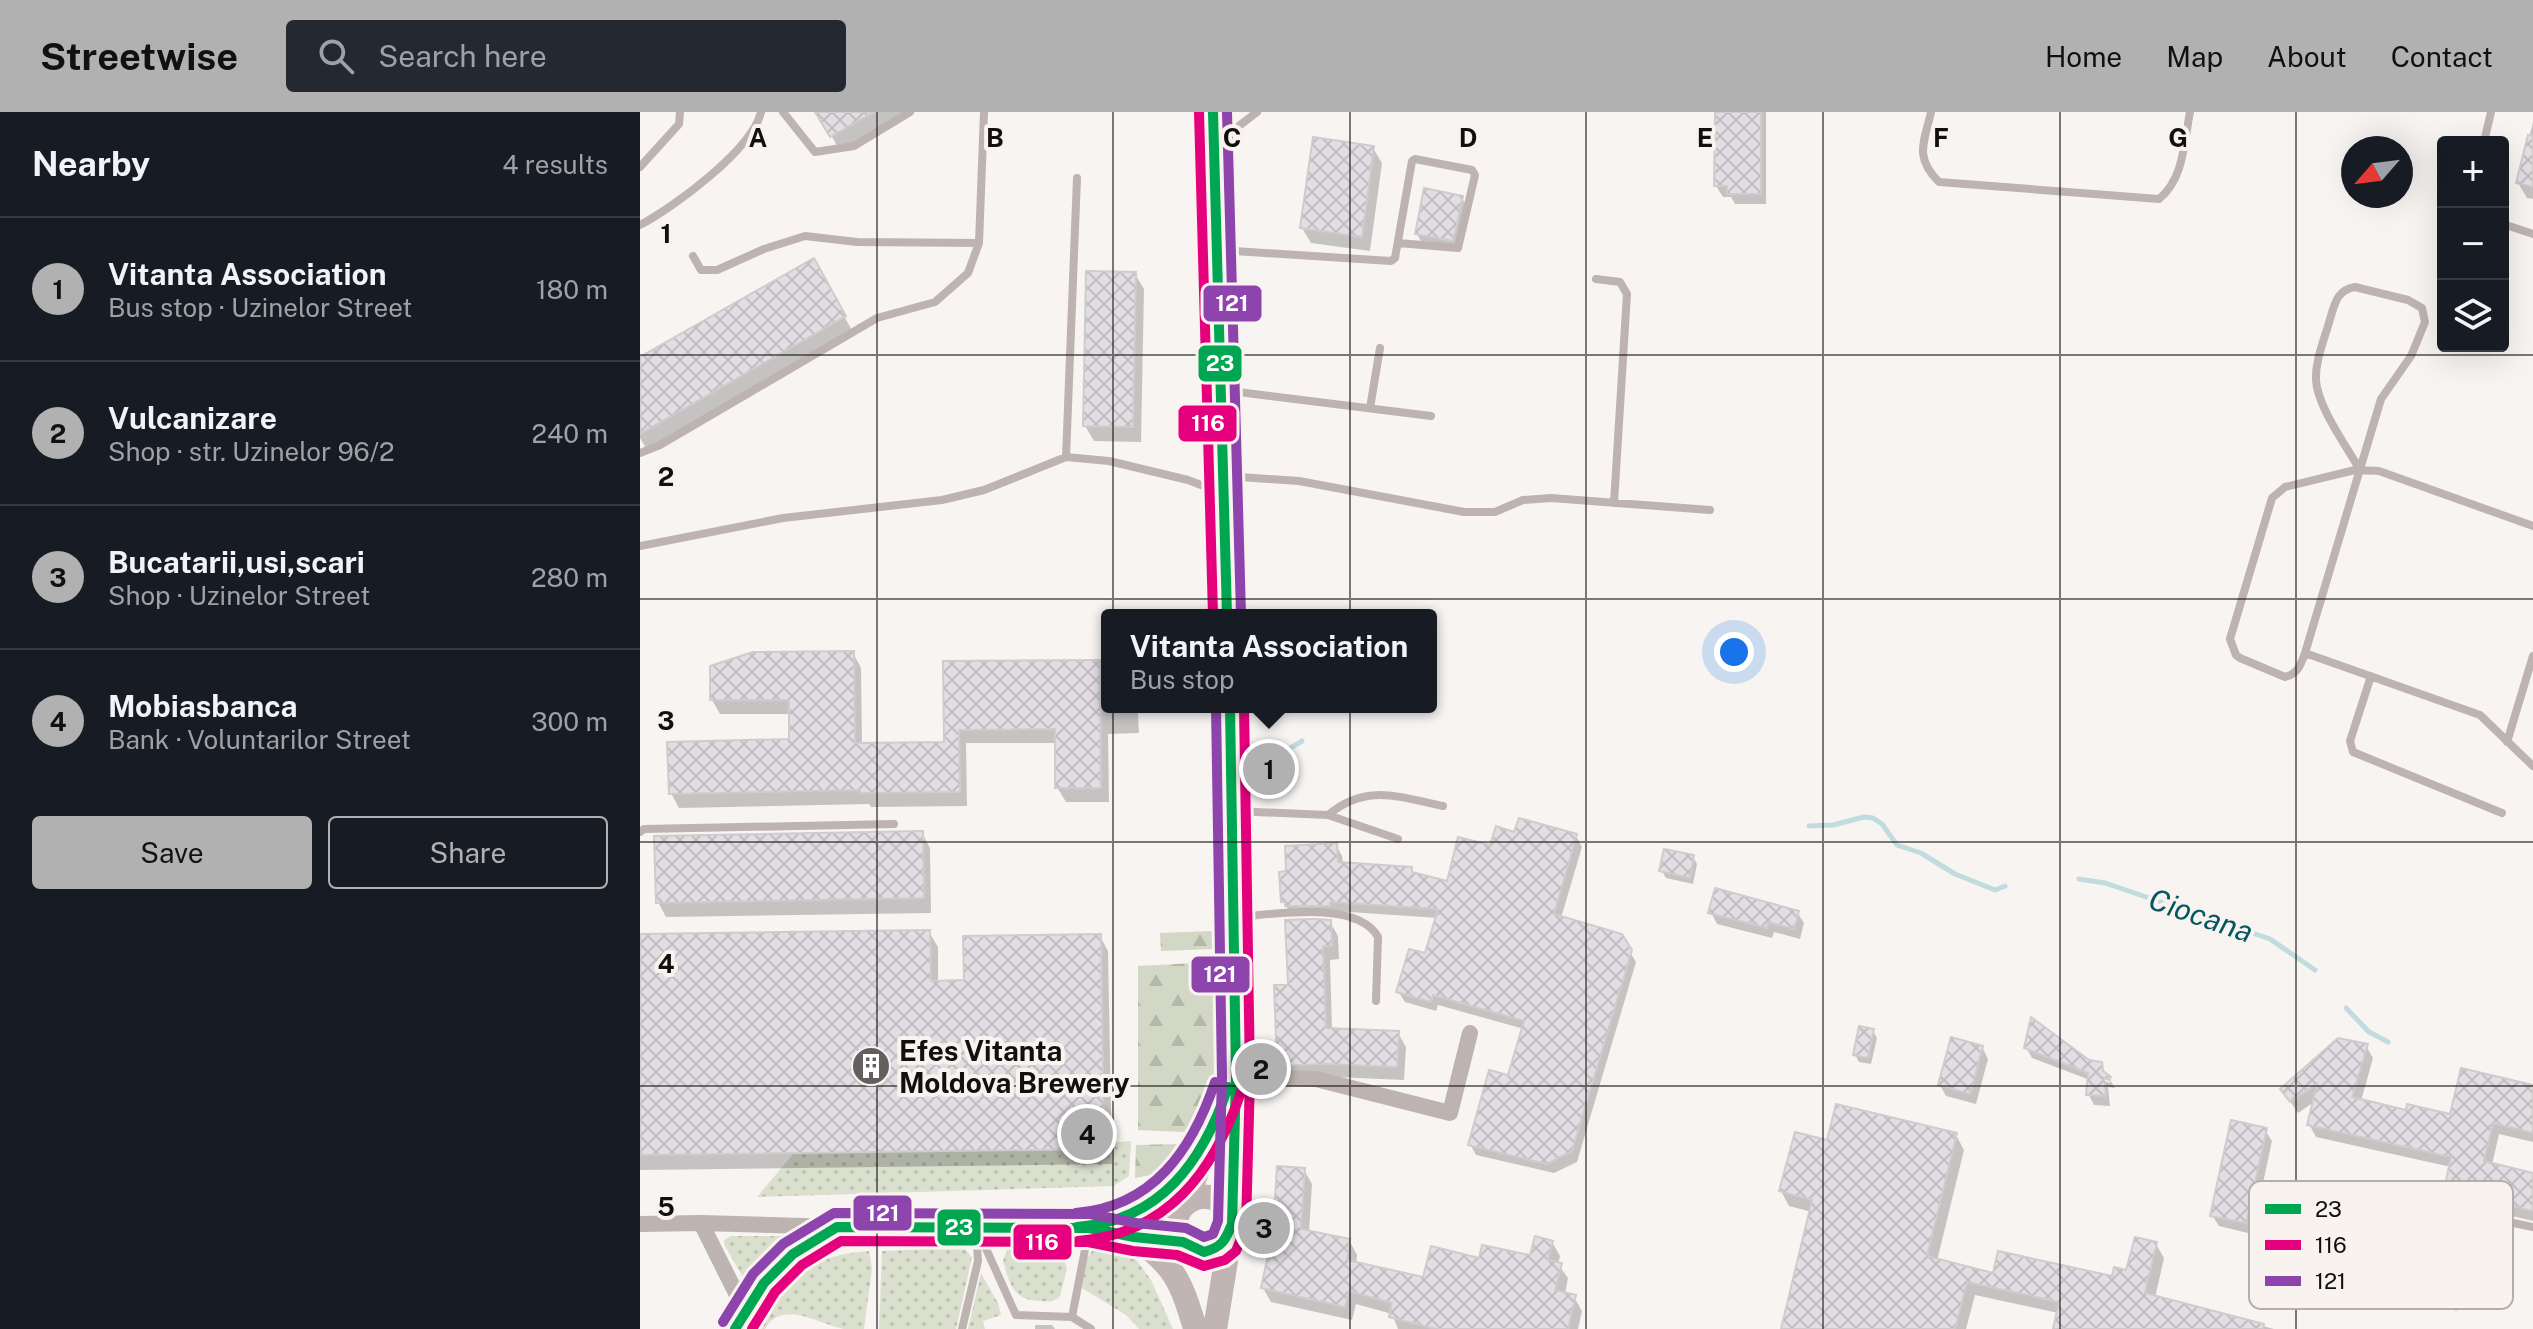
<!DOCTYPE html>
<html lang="en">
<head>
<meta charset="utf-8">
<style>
  :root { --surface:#171b24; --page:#242831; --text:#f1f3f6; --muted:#9ea1a6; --line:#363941; --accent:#b1b1b2 }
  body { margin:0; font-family:"Public Sans",sans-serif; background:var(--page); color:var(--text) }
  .controls { position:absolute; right:24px; top:24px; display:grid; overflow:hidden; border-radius:8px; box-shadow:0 8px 32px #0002 }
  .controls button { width:72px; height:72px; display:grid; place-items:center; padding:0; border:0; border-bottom:2px solid var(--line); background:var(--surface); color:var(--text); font:40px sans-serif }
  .compass { position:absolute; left:1701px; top:24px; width:72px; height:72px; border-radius:50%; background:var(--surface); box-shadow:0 8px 32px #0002; rotate:242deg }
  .you { position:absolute; left:1094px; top:540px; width:28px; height:28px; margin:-20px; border:6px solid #fff; border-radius:50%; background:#1a73e8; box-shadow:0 0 0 12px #1a73e833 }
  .badge { display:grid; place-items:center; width:52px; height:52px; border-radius:50%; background:var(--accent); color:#111; font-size:26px; font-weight:700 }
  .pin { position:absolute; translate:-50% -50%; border:4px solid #fff; box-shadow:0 2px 8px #0006 }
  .popup { position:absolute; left:461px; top:497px; width:336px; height:104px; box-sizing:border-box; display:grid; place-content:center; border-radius:8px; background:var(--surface); filter:drop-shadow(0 2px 6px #0005); font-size:26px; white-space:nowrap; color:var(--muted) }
  .popup b { font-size:30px; color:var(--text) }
  .popup::after { content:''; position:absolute; left:50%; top:100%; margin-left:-16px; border:16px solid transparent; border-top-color:var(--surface) }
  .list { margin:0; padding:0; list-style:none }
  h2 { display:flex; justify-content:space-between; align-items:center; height:104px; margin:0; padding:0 32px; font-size:34px }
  h2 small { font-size:26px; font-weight:400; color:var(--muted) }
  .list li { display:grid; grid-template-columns:52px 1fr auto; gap:24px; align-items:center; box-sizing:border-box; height:144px; padding:0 32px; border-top:2px solid var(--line) }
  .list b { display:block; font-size:30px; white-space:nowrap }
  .list p { margin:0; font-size:26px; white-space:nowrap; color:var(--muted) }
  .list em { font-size:26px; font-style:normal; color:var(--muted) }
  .actions { display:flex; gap:16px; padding:24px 32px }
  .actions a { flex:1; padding:18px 0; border:2px solid var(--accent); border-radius:8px; text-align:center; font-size:28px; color:var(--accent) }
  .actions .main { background:var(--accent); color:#111 }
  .icon { flex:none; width:44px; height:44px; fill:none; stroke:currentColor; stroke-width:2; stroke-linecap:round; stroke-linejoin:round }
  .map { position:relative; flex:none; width:1893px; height:1217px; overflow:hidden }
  header { display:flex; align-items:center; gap:48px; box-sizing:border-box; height:112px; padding:0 40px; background:var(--accent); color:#111 }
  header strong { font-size:38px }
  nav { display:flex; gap:44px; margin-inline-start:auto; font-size:28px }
  .search { width:560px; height:72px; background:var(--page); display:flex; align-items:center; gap:20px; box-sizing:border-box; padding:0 28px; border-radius:8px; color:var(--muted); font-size:30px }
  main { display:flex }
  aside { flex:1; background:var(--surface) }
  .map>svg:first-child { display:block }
  .grass { fill:url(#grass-dots) }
  .forest { fill:url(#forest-firs) }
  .shadow { fill:#0003 }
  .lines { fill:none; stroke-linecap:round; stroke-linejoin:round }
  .stream { stroke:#c0dcde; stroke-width:5 }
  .building { fill:url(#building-cross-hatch); stroke:#cecccc; stroke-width:2 }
  .lane { stroke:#bdb3b1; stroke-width:8 }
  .street { stroke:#bdb3b1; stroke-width:16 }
  .secondary { stroke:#bcb3b0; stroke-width:22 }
  .primary { stroke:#c0b5b2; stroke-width:24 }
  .bus-1-casing { stroke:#f9f3f0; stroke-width:16 }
  .bus-2-casing { stroke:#f9f3f0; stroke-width:16 }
  .bus-3-casing { stroke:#f9f3f0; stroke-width:16 }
  .bus-1 { stroke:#00a651; stroke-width:10 }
  .bus-2 { stroke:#e5007d; stroke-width:10 }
  .bus-3 { stroke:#8e44ad; stroke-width:10 }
  .grid { fill:none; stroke:#12100f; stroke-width:2; stroke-opacity:0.55 }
  .labels { text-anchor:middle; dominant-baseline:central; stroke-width:8; stroke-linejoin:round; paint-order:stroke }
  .poi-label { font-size:28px; font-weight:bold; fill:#12100f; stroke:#f9f3f0; text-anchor:start }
  .water-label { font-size:30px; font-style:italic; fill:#005861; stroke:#f9f3f0 }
  .key { fill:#f9f3f0; stroke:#b4afac; stroke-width:2 }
  .key-label { font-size:22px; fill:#12100f }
  .grid-label { font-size:26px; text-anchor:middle; font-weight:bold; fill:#12100f; stroke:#f9f3f0; stroke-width:8; stroke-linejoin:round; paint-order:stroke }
  .line-badge { stroke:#f9f3f0; stroke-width:3 }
  .badge-label { font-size:22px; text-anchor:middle; font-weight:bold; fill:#fff }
</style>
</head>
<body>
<header>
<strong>Streetwise</strong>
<div class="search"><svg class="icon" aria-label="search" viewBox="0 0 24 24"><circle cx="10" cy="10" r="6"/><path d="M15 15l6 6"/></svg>Search here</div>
<nav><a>Home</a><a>Map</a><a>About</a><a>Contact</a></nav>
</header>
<main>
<aside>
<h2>Nearby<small>4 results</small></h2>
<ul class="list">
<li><span class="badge">1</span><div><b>Vitanta Association</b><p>Bus stop · Uzinelor Street</p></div><em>180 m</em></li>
<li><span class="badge">2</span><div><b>Vulcanizare</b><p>Shop · str. Uzinelor 96/2</p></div><em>240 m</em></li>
<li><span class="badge">3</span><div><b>Bucatarii,usi,scari</b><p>Shop · Uzinelor Street</p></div><em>280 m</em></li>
<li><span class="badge">4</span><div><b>Mobiasbanca</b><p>Bank · Voluntarilor Street</p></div><em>300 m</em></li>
</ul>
<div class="actions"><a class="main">Save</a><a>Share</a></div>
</aside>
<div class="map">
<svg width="1893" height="1217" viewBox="0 0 1893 1217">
  <defs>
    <pattern id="grass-dots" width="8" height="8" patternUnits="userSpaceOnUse" patternTransform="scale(2)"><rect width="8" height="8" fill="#dadfce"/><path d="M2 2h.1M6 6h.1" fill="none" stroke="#babeb0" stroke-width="1.8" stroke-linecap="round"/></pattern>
    <pattern id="forest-firs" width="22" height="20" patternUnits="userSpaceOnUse" patternTransform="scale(2)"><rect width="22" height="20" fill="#d2d7c6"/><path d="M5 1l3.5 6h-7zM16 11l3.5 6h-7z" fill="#b3b8a9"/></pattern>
    <pattern id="building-cross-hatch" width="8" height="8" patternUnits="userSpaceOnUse" patternTransform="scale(2)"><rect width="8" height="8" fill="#e2dee3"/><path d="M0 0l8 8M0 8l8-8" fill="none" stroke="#c1bdc2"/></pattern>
  </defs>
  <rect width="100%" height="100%" fill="#f7f4f2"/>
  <!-- grass -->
  <path class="grass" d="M491,1029L489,1064L474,1074L117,1085L154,1041L464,1037L470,1035V1031Z
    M91,1124H142L145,1127L110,1166L105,1169L84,1132V1128Z
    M324,1136L332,1145L316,1217H239L242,1139Z
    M367,1137H418L422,1139L427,1157L420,1184C414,1190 410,1190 401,1189C373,1188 370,1173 363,1149Z
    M453,1137L492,1142L511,1168L533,1217H499L486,1203L442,1176L446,1148Z
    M229,1139L232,1157L224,1217C218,1217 210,1217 204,1217C181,1213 142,1186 125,1217H115L128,1200L125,1196C157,1159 180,1142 229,1139Z
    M341,1161L358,1191L361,1203L343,1209L345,1217H328Z"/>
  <!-- forest -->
  <path class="forest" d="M572,819L573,837L521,839L520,821Z
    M576,850L578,964L569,986L549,1017L544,1020L498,1018V854Z
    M539,1032L538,1043L525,1060L495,1066L496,1033Z"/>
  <!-- shadow -->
  <path class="shadow" d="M178,0H269L200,39Z
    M1089,0H1126V92H1095L1091,85H1083L1076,74Z
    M1893,10V87L1887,86L1878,71Z
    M733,36L742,51L730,139L671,131L662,116Z
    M822,86L828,97L818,139L783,133L777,122Z
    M173,149L213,220L7,338L0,326V247Z
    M495,162L504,177L501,330L454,329L445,314Z
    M213,541L221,556L222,633L306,632L305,551L459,550L467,563V595H494L498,602L499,621L468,622L469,690H426L417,675V631H326L327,694L231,695L229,692L39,696L31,681L151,629V602H80L72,588Z
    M282,721L290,736L291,801L26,805L18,790Z
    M875,723L936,724L942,735L921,806L980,824L996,850L937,1050L914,1061L836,1043L830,1032L870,966L884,917L798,893L796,899L765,890L758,879L786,844L798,806L695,799V804H653L643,790L696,733L702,744L703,752L771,757L774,762L808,772L851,735Z
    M1053,745L1057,752L1053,772L1026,766L1022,759Z
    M1071,800H1157L1164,811L1160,827L1134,820L1132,826L1077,812Z
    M690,810L698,824L699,847L690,848L692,918L758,921L766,935L764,968L696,965L647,967L639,953L650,875Z
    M289,820L298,835V871L326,870L460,824L468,839L472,1052L0,1058V824Z
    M1233,919L1237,926L1231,952L1219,950L1215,943Z
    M1726,934L1733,946L1721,989L1768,1000L1812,1004L1893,975V1030L1859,1022L1852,1053L1893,1063V1109L1814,1090L1806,1077L1811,1055L1676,1025L1669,1012L1674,990L1658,1001L1650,989Z
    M1342,935L1348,947L1336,992L1306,984L1300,973Z
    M1386,935L1461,952L1466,962L1454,965L1470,971V968L1475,976L1468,975L1470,994L1454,993L1449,983L1450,968L1392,946Z
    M1625,1018L1632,1029L1612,1122L1579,1114L1572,1103Z
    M1316,1023L1324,1038L1297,1149L1354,1163L1473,1166L1487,1160L1516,1132L1524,1146L1515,1186L1634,1217H1415L1418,1201L1335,1183L1326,1217H1143L1172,1100L1149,1094L1141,1079L1188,1031Z
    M664,1058L672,1072L669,1120L709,1128L717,1143L716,1152L784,1167L841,1149L892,1146L912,1130L920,1144L918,1152L928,1166L925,1182L934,1185L942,1199L938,1217H758L752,1202L716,1192L712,1208L631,1190L623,1176Z
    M1860,1122L1866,1133L1858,1165L1794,1148L1787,1137Z
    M1817,1176L1821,1183L1817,1199L1770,1187L1766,1180Z
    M395,1213H412L415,1217H395Z"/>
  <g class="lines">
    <!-- stream -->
    <path class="stream" d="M628,650L662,629
      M1169,714L1193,713L1224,705L1233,706L1242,712L1257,733L1281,741L1315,762L1355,778L1365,774
      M1439,767L1465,771L1630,827L1675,858
      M1706,896L1729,920L1748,930"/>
  </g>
  <!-- building -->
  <path class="building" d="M175,0H234L190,25Z
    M1075,0H1121V82H1087V74H1074Z
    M1888,23L1893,24V75L1876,71Z
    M673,25L734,34L722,125L660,116Z
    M784,76L823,84L813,129L775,122Z
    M174,146L206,204L0,322V245Z
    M446,159L496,160L493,315L443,314Z
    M214,539L215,631L304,630L303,549L460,548L461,676H415V617L319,618L320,680L220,681V678L29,682L27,630L149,627V588H70V554L113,540Z
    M879,706L937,722L914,802L982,822L992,838L932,1039L907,1052L828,1033L849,958L868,963L884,909L793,883L791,890L756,880L769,837L785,841L798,797L690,790V794H645V790H641L639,760L646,759L645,734L697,731L698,750L772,755V760L807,769L818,725L850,733L856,714L874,720Z
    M283,719L284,786L16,791L14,724Z
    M1024,737L1054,743L1050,766L1019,759Z
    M1075,776L1159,799L1154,817L1128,810L1127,816L1068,801Z
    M672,807L691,808L692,834H683L686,916L759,919L757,955L687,952L637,954L634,873H648L645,808Z
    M290,818L291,869L324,868L323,824L461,822L464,1037L0,1043V822Z
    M1391,905L1449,948L1462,950L1463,959L1471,965L1469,968L1464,966L1466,984L1446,983L1448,961L1384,936Z
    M1219,914L1234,917L1228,946L1213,943Z
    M1311,925L1343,934L1330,982L1298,973Z
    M1698,926L1728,932L1712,985L1766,998L1767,992L1810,1002L1821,956L1893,973V1021L1853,1011L1844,1049L1893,1061V1099L1804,1078L1811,1045L1667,1013L1677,972L1650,990L1640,977Z
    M1196,992L1317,1021L1287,1144L1353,1161L1358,1139L1472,1164L1474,1155L1486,1158L1495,1125L1517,1130L1505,1181L1624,1212L1623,1217H1413L1419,1190L1327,1170L1315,1217H1141L1172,1088L1139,1079L1155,1020L1187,1028Z
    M1591,1008L1627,1016L1606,1111L1570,1104Z
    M637,1054L665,1056L661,1117L710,1127L707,1148L783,1165L791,1134L839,1146L842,1133L890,1143L895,1124L913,1129L908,1148L922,1151L915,1178L936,1183L928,1217H796L749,1205L752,1191L709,1179L705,1195L621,1176L633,1119Z
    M1794,1103L1861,1120L1852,1155L1785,1137Z
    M1768,1161L1818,1174L1813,1193L1764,1180Z"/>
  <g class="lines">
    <!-- lane -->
    <path class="lane" d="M143,0L175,40L214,34L270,0
      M1291,0C1284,31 1274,45 1299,70L1519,87C1544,67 1544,30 1550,0
      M578,30L617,0
      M1844,30L1851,0
      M0,55L39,12L40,0
      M1863,112L1893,122
      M0,113C34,95 112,38 121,0
      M579,138L751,149L755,146L772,49L775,47L832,58L835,63L818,136L758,131
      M53,144L61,158H77L124,137L165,124L217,130L339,131
      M956,167L980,170L987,182L974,391
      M582,278L791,304
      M730,296L740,236
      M0,341L20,333L237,206L295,190L328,161L339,131L344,0
      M426,345L437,66
      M1720,358C1707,335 1677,294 1676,268C1675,248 1685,226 1690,207C1695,191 1697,178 1715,175L1768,188L1782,196L1785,210L1771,244L1741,287L1665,541C1661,552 1658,562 1645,565L1600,546L1596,543L1590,527L1632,386L1645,375L1715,358C1723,359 1731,358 1739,359L1893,414
      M584,364L659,369L824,400H855L883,388L911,386L1070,398
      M0,434L143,406L302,388L344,378L426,345L469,349L548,368L579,380
      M1665,541L1840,603L1893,654
      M1731,564L1710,629L1713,640L1862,701
      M1867,630L1893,544
      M593,699L688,703L758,727
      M688,703C726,671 759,685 803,694
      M0,720L4,717L254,712
      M595,805C632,803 717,787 738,825L736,889
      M1672,1103L1727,1094L1787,1093L1893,1115
      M338,1119L376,1203L432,1205L449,1117
      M432,1205L451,1217
      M322,1217L338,1149L336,1119"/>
    <!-- street -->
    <path class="street" d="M596,965L676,967L810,1001L830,921
      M61,1111L105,1199
      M0,1112L61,1111L197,1115"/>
    <!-- secondary -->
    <path class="secondary" d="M95,1217L124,1171L153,1142L197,1115L449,1116L494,1125L543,1130"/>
    <!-- primary -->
    <path class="primary" d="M573,0L587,503
      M546,1090L590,970
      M492,1104L529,1076L555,1044
      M589,1124C583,1133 574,1140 563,1139C554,1139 546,1134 541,1127C519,1095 574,1062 591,1106
      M494,1125C535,1153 541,1170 555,1216
      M575,1217L592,1112L596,965L590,595"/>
    <!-- bus-1 casing -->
    <g class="bus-1-casing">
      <path id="bus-1" d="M573,0L587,503
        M437,1115C521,1109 563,1049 588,975
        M95,1217L124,1171L153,1142L197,1115L449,1116L494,1125L543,1130L564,1140C582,1135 585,1129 592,1112L596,965L590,595"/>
    </g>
    <!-- bus-2 casing -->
    <g class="bus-2-casing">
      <path id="bus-2" d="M559,0L573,503
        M438,1129C528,1122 574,1059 601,980
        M112,1217L135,1180L162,1153L201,1129L448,1130L493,1139L537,1143L564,1154L585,1148L596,1139L606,1114L610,965L604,595"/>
    </g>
    <!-- bus-3 casing -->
    <g class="bus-3-casing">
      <path id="bus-3" d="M587,0L601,503
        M436,1101C513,1095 552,1038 575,970
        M83,1210L113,1162L143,1132L194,1101L450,1102L496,1111L546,1116L564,1125L573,1122L578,1109L582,965L576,595"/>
    </g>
    <!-- bus-1 -->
    <use href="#bus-1" class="bus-1"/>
    <!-- bus-2 -->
    <use href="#bus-2" class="bus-2"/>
    <!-- bus-3 -->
    <use href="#bus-3" class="bus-3"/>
  </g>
  <!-- grid -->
  <path class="grid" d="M237,0V1217M473,0V1217M710,0V1217M946,0V1217M1183,0V1217M1420,0V1217M1656,0V1217M0,243H1893M0,487H1893M0,730H1893M0,974H1893"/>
  <!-- icons -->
  <defs>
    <g id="building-disc" transform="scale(2)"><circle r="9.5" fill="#62605e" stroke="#f9f3f0"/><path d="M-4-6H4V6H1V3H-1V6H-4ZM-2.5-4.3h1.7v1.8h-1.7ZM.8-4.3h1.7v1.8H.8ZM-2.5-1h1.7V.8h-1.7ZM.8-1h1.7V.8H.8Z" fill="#fff"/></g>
  </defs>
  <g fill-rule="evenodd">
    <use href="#building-disc" x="231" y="954"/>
  </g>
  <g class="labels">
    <!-- poi labels -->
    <g class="poi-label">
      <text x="259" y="938">Efes Vitanta<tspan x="259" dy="32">Moldova Brewery</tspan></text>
    </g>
    <!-- water labels -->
    <g class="water-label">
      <text transform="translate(1561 803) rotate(19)">Ciocana</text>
    </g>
  </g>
  <!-- legend -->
  <rect x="1609" y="1069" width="264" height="128" rx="12" class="key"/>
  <rect x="1625" y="1092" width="36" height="10" fill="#00a651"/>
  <rect x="1625" y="1128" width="36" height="10" fill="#e5007d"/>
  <rect x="1625" y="1164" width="36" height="10" fill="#8e44ad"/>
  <g class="key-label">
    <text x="1675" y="1105">23</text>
    <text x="1675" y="1141">116</text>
    <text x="1675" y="1177">121</text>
  </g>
  <g class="grid-label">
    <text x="118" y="35">A</text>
    <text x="355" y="35">B</text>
    <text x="592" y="35">C</text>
    <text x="828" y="35">D</text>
    <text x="1065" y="35">E</text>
    <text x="1301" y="35">F</text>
    <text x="1538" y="35">G</text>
    <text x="26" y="131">1</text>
    <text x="26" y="374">2</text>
    <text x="26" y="618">3</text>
    <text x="26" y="861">4</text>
    <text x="26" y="1104">5</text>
  </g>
  <g class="line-badge">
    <rect x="562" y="172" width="61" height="39" rx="8" fill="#8e44ad"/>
    <rect x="557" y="232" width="46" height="39" rx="8" fill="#00a651"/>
    <rect x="537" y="292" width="61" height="39" rx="8" fill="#e5007d"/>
    <rect x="550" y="843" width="61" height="39" rx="8" fill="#8e44ad"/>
    <rect x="212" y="1082" width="61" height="38" rx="8" fill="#8e44ad"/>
    <rect x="296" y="1096" width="46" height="39" rx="8" fill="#00a651"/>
    <rect x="372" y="1111" width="61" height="38" rx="8" fill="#e5007d"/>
  </g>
  <g class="badge-label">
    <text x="592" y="199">121</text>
    <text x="580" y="259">23</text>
    <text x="568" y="319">116</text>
    <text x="580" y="870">121</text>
    <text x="243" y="1109">121</text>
    <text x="319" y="1123">23</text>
    <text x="402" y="1138">116</text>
  </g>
</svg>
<div class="controls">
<button>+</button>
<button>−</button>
<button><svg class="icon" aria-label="layers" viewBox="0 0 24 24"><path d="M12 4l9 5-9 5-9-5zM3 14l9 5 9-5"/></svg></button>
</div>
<svg class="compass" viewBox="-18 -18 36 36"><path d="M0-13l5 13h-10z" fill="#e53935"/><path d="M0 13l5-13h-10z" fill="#9ea1a6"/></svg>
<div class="you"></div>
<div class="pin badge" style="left:629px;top:657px">1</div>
<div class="popup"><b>Vitanta Association</b>Bus stop</div>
<div class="pin badge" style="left:621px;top:957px">2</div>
<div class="pin badge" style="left:624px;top:1116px">3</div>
<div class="pin badge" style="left:447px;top:1022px">4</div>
</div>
</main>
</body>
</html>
